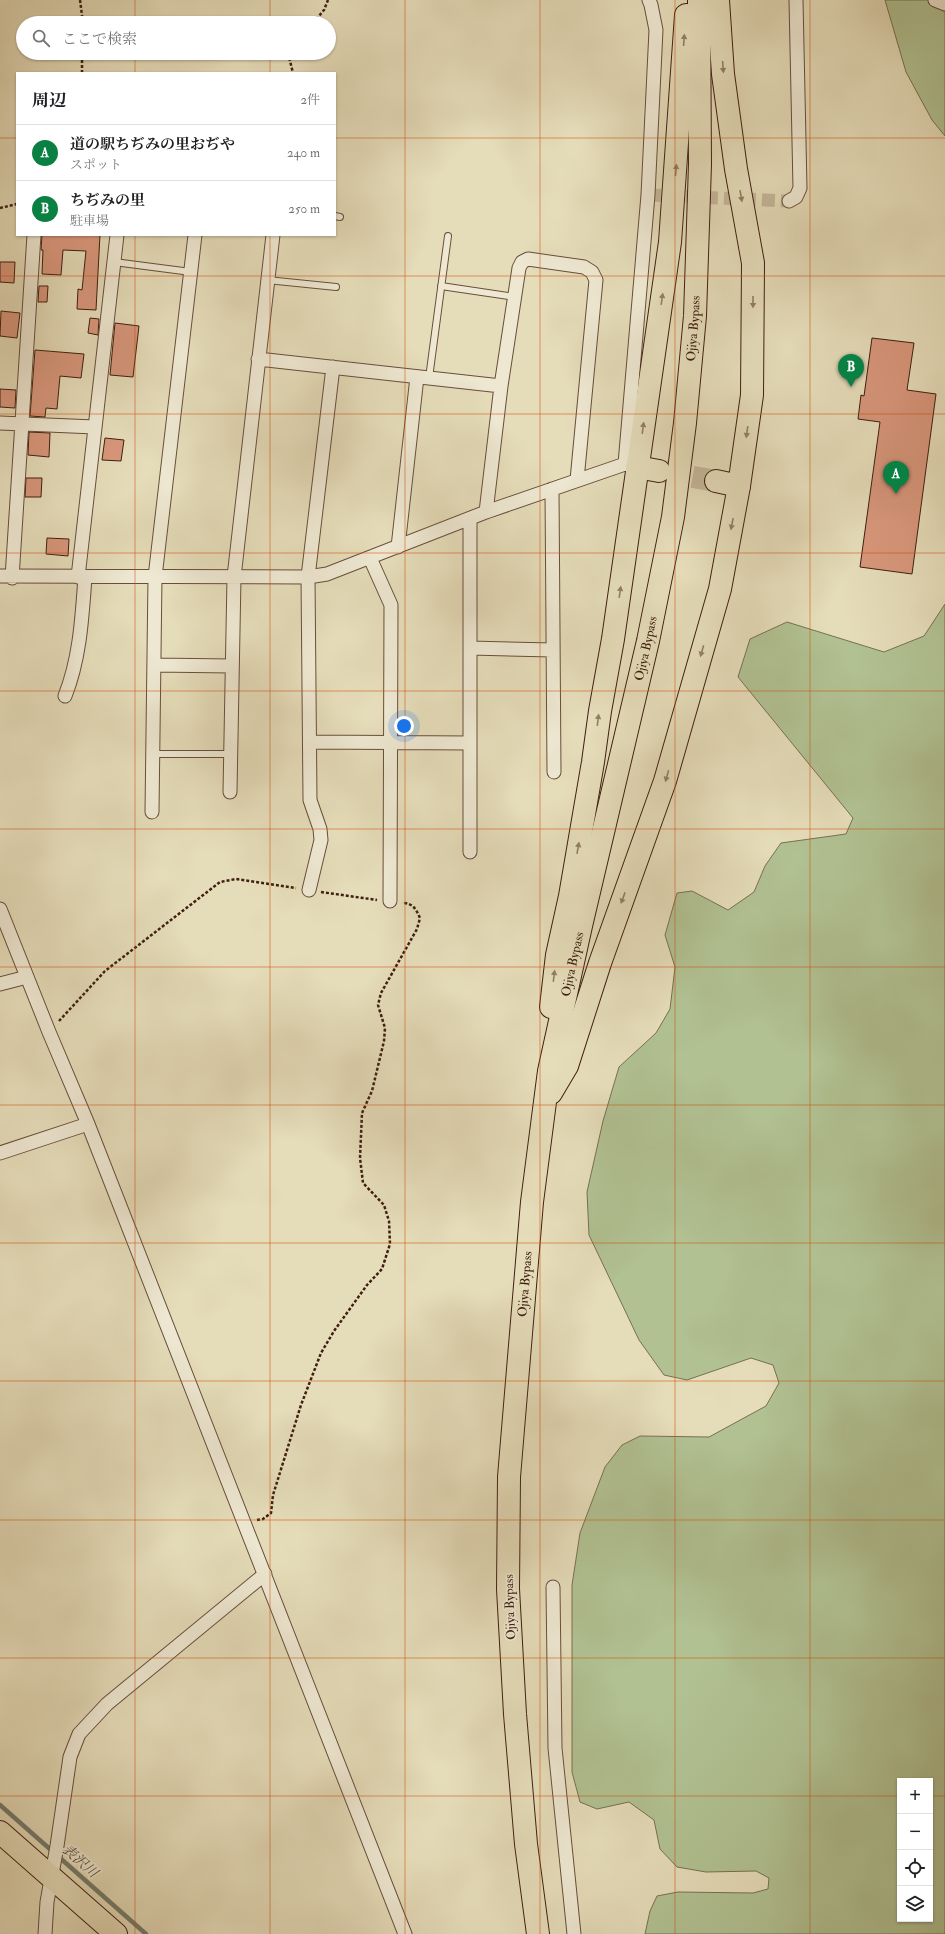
<!DOCTYPE html>
<html lang="ja">
<head>
<meta charset="utf-8">
<style>
  :root { --surface:#fff; --page:#f2f2f2; --text:#202124; --muted:#757577; --line:#e0e0e0; --accent:#0b8043 }
  body { margin:0; font-family:"IM FELL Double Pica","Noto Serif JP",serif; background:var(--page); color:var(--text) }
  .controls { position:absolute; right:12px; bottom:12px; display:grid; overflow:hidden; border-radius:0px; box-shadow:0 1px 3px #0004 }
  .controls button { width:36px; height:36px; display:grid; place-items:center; padding:0; border:0; border-bottom:1px solid var(--line); background:var(--surface); color:var(--text); font:20px sans-serif }
  .you { position:absolute; left:404px; top:726px; width:14px; height:14px; margin:-10px; border:3px solid #fff; border-radius:50%; background:#1a73e8; box-shadow:0 0 0 6px #1a73e833 }
  .badge { display:grid; place-items:center; width:26px; height:26px; border-radius:50%; background:var(--accent); color:#fff; font-size:13px; font-weight:700 }
  .pin { position:absolute; translate:-50% -33px; filter:drop-shadow(0 1px 2px #0008) }
  .pin::after { content:''; position:absolute; top:21px; width:14px; height:12px; background:inherit; clip-path:polygon(0 0,100% 0,50% 100%) }
  .list { margin:0; padding:0; list-style:none }
  h2 { display:flex; justify-content:space-between; align-items:center; height:52px; margin:0; padding:0 16px; font-size:17px }
  h2 small { font-size:13px; font-weight:400; color:var(--muted) }
  .list li { display:grid; grid-template-columns:26px 1fr auto; gap:12px; align-items:center; box-sizing:border-box; height:56px; padding:0 16px; border-top:1px solid var(--line) }
  .list b { display:block; font-size:15px; white-space:nowrap }
  .list p { margin:0; font-size:13px; white-space:nowrap; color:var(--muted) }
  .list em { font-size:13px; font-style:normal; color:var(--muted) }
  .icon { flex:none; width:22px; height:22px; fill:none; stroke:currentColor; stroke-width:2; stroke-linecap:round; stroke-linejoin:round }
  .map { position:relative; flex:none; width:945px; height:1934px; overflow:hidden }
  .search { position:absolute; background:var(--surface); box-shadow:0 1px 3px #0004; left:16px; top:16px; width:320px; height:44px; display:flex; align-items:center; gap:10px; box-sizing:border-box; padding:0 14px; border-radius:22px; color:var(--muted); font-size:15px }
  .panel { position:absolute; background:var(--surface); box-shadow:0 1px 3px #0004; left:16px; top:72px; width:320px; height:164px; border-radius:0px }
  .map>svg:first-child { display:block }
  .green { fill:#b1c192; stroke:#787052; fill-rule:evenodd }
  .lines { fill:none; stroke-linecap:round; stroke-linejoin:round }
  .stream { stroke:#737d6e; stroke-width:4.5 }
  .building { fill:#d8977c; stroke:#3f1f12 }
  .street-tunnel { stroke:#c4b698; stroke-width:13; stroke-dasharray:13 6; stroke-linecap:butt }
  .highway-tunnel { stroke:#c4b698; stroke-width:22; stroke-dasharray:22 11; stroke-linecap:butt }
  .lane-casing { stroke:#684e3c; stroke-width:8 }
  .street-casing { stroke:#684e3c; stroke-width:15 }
  .highway-casing { stroke:#3f1f12; stroke-width:24 }
  .path { stroke:#3f1f12; stroke-width:2.5; stroke-dasharray:3 2; stroke-linecap:butt }
  .lane { stroke:#eee8d2; stroke-width:6 }
  .street { stroke:#eee8d2; stroke-width:13 }
  .highway { stroke:#e5dcb9; stroke-width:22 }
  .oneway { fill:#927e66 }
  .grid { fill:none; stroke:#cf500d; stroke-width:1; stroke-opacity:0.55 }
  .labels { text-anchor:middle; dominant-baseline:central; stroke-width:3.5; stroke-linejoin:round; paint-order:stroke }
  .street-label { font-size:13px; fill:#3f1f12; stroke:#eee8d2 }
  .water-label { font-size:14px; font-style:italic; fill:#594e40; stroke:#eee8d2 }
</style>
</head>
<body>
<div class="map">
<svg width="945" height="1934" viewBox="0 0 945 1934">
  <rect width="100%" height="100%" fill="#e5dcb9"/>
  <filter id="stains"><feTurbulence type="fractalNoise" baseFrequency=".005" numOctaves="4"/><feColorMatrix values="0 0 0 0 .2 0 0 0 0 .09 0 0 0 0 .02 0 0 0 .5 -.17"/></filter>
  <radialGradient id="worn" r=".72"><stop offset=".6" stop-color="#630" stop-opacity="0"/><stop offset="1" stop-color="#630" stop-opacity=".3"/></radialGradient>
  <!-- green -->
  <path class="green" d="M885,0H945V136L932,120L906,72Z
    M945,604V1934H645L650,1911L657,1896L678,1892L753,1893L768,1889L769,1878L756,1871L706,1872L677,1867L660,1849L654,1820L629,1802L597,1809L580,1802L572,1772V1585L580,1533L605,1467L622,1445L640,1436L709,1437L766,1406L779,1383L773,1365L751,1358L687,1380L664,1375L639,1340L589,1235L587,1192L603,1121L619,1067L656,1033L670,1009L675,967L665,935L677,893L692,891L728,910L754,892L765,866L781,843L846,834L853,818L738,677L750,639L787,622L884,652L924,636ZM900,1781H930V1919H900Z"/>
  <g class="lines">
    <!-- stream -->
    <path class="stream" d="M0,1805L146,1934"/>
  </g>
  <!-- building -->
  <path class="building" d="M42,235H100L96,310L77,309L78,289L82,290L86,251L63,250L61,275L42,274L43,250H41Z
    M0,262H15L14,283L0,282Z
    M39,286H48L47,302H38Z
    M1,311L20,313L17,338L0,336Z
    M90,318L99,319L98,335L88,333Z
    M115,323L139,326L133,377L110,375Z
    M872,338L914,343L907,390L936,394L912,574L860,567L880,422L858,419L861,395L864,396Z
    M35,350L84,354L81,378L60,376L57,409L46,408L45,417L30,416Z
    M0,389L16,390L15,408L0,407Z
    M29,432L50,433L49,457L28,455Z
    M105,438L124,440L121,461L102,460Z
    M26,478H42L41,497H25Z
    M47,538L69,539L68,556L46,554Z"/>
  <g class="lines">
    <!-- street-tunnel -->
    <path class="street-tunnel" d="M648,195L789,201"/>
    <!-- highway-tunnel -->
    <path class="highway-tunnel" d="M660,471L716,481"/>
    <!-- lane casing -->
    <g class="lane-casing">
      <path id="lane" d="M335,216L340,217
        M114,262L191,272
        M267,280L336,287
        M441,286L515,297
        M429,378L448,236
        M153,754H231"/>
    </g>
    <!-- street casing -->
    <g class="street-casing">
      <path id="street" d="M935,0L945,4
        M789,201L796,197L800,188L796,0
        M258,359L501,386
        M0,423L95,427
        M625,464L648,195L656,30L651,5L649,0
        M552,489L554,772
        M486,512L501,386L519,268L522,262L528,259L584,267L592,272L596,280L577,480
        M398,547L417,377
        M370,558L391,605L390,901
        M0,576L308,577L327,574L486,512L625,464L637,467
        M78,577L117,235
        M12,578L34,235
        M470,648L553,650
        M154,665L232,666
        M65,696C80,658 82,618 85,577
        M310,742L470,743
        M230,792L234,577L273,235
        M152,812L155,577L195,235
        M470,852V519
        M309,890L321,840L320,829L310,800L308,577L333,367
        M0,909L49,1032L88,1124L405,1934
        M0,984L27,977
        M0,1153L88,1124
        M553,1587L555,1748L574,1934
        M45,1934L47,1902L57,1846L70,1757L79,1734L107,1704L265,1574"/>
    </g>
    <!-- highway casing -->
    <g class="highway-casing">
      <g id="highway">
        <path d="M637,467L659,471"/>
        <path d="M716,481L739,486"/>
        <path d="M551,1007L557,955L570,896L593,762L600,711L613,639L670,242L686,15"/>
        <path d="M551,1093L567,1066L600,963L665,781L720,589L739,486L752,395L753,263L736,169L723,74L718,0"/>
        <path d="M0,1832L116,1934"/>
        <path id="s1" d="M538,1934L526,1844L515,1714L508,1589L509,1477L532,1202L549,1071L581,926L648,641L673,517L685,423L695,316L700,164L699,0"/>
      </g>
    </g>
    <!-- path -->
    <path class="path" d="M80,0L83,23
      M313,23L324,10L328,0
      M289,53V57L293,73
      M82,73V53
      M0,208L17,204
      M321,892L377,900
      M59,1021L105,971L220,882L236,879L296,888
      M257,1520L263,1519L271,1513L273,1495L301,1405L321,1353L334,1331L367,1285L382,1269L390,1244L389,1221L384,1205L363,1183L360,1158L362,1113L372,1091L384,1041L385,1028L378,1005L381,993L417,929L420,918C416,909 413,903 402,903"/>
    <!-- lane -->
    <use href="#lane" class="lane"/>
    <!-- street -->
    <use href="#street" class="street"/>
    <!-- highway -->
    <use href="#highway" class="highway"/>
  </g>
  <!-- one-way arrows -->
  <defs><path id="oneway-solid" d="M-6-.8H1V-3.2L6.5 0L1 3.2V.8H-6Z"/></defs>
  <g class="oneway">
    <use href="#oneway-solid" transform="translate(684 40) rotate(-86)"/>
    <use href="#oneway-solid" transform="translate(723 67) rotate(86)"/>
    <use href="#oneway-solid" transform="translate(676 170) rotate(-85)"/>
    <use href="#oneway-solid" transform="translate(741 196) rotate(80)"/>
    <use href="#oneway-solid" transform="translate(662 299) rotate(-82)"/>
    <use href="#oneway-solid" transform="translate(753 302) rotate(90)"/>
    <use href="#oneway-solid" transform="translate(643 428) rotate(-82)"/>
    <use href="#oneway-solid" transform="translate(747 432) rotate(98)"/>
    <use href="#oneway-solid" transform="translate(732 524) rotate(101)"/>
    <use href="#oneway-solid" transform="translate(620 592) rotate(-82)"/>
    <use href="#oneway-solid" transform="translate(702 651) rotate(106)"/>
    <use href="#oneway-solid" transform="translate(598 720) rotate(-83)"/>
    <use href="#oneway-solid" transform="translate(667 776) rotate(106)"/>
    <use href="#oneway-solid" transform="translate(578 848) rotate(-80)"/>
    <use href="#oneway-solid" transform="translate(623 898) rotate(110)"/>
    <use href="#oneway-solid" transform="translate(554 976) rotate(-83)"/>
  </g>
  <!-- grid -->
  <path class="grid" d="M135,0V23M270,0V23M405,0V1934M540,0V1934M675,0V1934M810,0V1934M135,53V73M270,53V73M0,138H17M335,138H945M135,235V1934M270,235V1934M0,276H945M0,414H945M0,553H945M0,691H945M0,829H945M0,967H945M0,1105H945M0,1243H945M0,1381H945M0,1520H945M0,1658H945M0,1796H900M930,1796H945"/>
  <g class="labels">
    <!-- street labels -->
    <g class="street-label">
      <text stroke="none"><textPath href="#s1" startOffset="1624">Ojiya Bypass</textPath></text>
      <text stroke="none"><textPath href="#s1" startOffset="1300">Ojiya Bypass</textPath></text>
      <text stroke="none"><textPath href="#s1" startOffset="976">Ojiya Bypass</textPath></text>
      <text stroke="none"><textPath href="#s1" startOffset="652">Ojiya Bypass</textPath></text>
      <text transform="translate(510 1607) rotate(-92)">Ojiya Bypass</text>
    </g>
    <!-- water labels -->
    <g class="water-label">
      <text transform="translate(80 1861) rotate(41)">表沢川</text>
    </g>
  </g>
  <rect width="100%" height="100%" filter="url(#stains)"/>
  <rect width="100%" height="100%" fill="url(#worn)"/>
</svg>
<div class="controls">
<button>+</button>
<button>−</button>
<button><svg class="icon" aria-label="locate" viewBox="0 0 24 24"><circle cx="12" cy="12" r="6"/><path d="M12 2v4M12 18v4M2 12h4M18 12h4"/></svg></button>
<button><svg class="icon" aria-label="layers" viewBox="0 0 24 24"><path d="M12 4l9 5-9 5-9-5zM3 14l9 5 9-5"/></svg></button>
</div>
<div class="you"></div>
<div class="pin badge" style="left:896px;top:494px">A</div>
<div class="pin badge" style="left:851px;top:387px">B</div>
<div class="search"><svg class="icon" aria-label="search" viewBox="0 0 24 24"><circle cx="10" cy="10" r="6"/><path d="M15 15l6 6"/></svg>ここで検索</div>
<section class="panel">
<h2>周辺<small>2件</small></h2>
<ul class="list">
<li><span class="badge">A</span><div><b>道の駅ちぢみの里おぢや</b><p>スポット</p></div><em>240 m</em></li>
<li><span class="badge">B</span><div><b>ちぢみの里</b><p>駐車場</p></div><em>250 m</em></li>
</ul>
</section>
</div>
</body>
</html>
